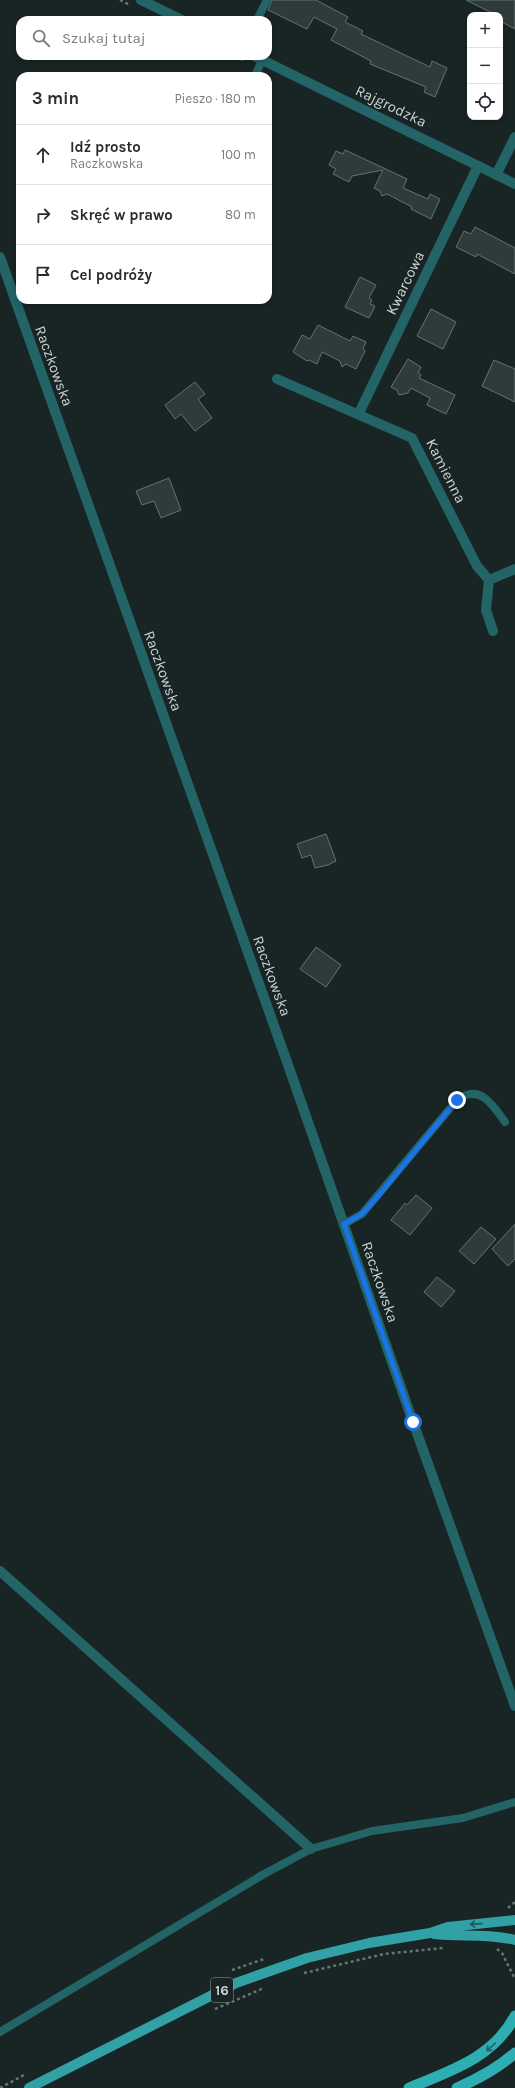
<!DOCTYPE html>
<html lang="pl">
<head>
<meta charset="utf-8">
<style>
  :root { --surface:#fff; --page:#f2f2f3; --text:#2b2b33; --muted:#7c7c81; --line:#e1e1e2 }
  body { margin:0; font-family:Karla,sans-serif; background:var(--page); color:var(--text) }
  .controls { position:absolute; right:12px; top:12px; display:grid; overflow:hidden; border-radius:8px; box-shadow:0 2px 6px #0003 }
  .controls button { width:36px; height:36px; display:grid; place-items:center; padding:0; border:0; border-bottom:1px solid var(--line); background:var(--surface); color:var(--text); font:20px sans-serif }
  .stop { position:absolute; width:12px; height:12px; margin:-9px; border:3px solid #1a73e8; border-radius:50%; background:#fff }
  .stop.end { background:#1a73e8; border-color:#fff; box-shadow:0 1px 4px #0008 }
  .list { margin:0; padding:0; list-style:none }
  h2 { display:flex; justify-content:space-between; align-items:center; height:52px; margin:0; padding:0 16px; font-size:17px }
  h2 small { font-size:13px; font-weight:400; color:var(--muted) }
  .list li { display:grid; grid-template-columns:26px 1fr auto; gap:12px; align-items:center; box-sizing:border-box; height:60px; padding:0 16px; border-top:1px solid var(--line) }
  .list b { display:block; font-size:15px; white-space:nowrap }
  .list p { margin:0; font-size:13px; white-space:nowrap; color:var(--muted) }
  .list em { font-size:13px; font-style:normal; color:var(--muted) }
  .icon { flex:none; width:22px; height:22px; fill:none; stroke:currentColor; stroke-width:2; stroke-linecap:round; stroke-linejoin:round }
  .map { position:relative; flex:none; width:515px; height:2088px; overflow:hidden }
  .search { position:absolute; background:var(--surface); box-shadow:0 2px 6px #0003; left:16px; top:16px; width:256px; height:44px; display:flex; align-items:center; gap:10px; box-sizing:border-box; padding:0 14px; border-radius:12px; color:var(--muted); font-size:15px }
  .panel { position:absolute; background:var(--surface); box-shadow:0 2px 6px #0003; left:16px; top:72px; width:256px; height:232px; border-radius:12px }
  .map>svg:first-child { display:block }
  .building { fill:#2f3b3b; stroke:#647272 }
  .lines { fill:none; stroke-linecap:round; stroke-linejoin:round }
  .path { stroke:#697373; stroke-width:2.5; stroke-dasharray:3 3; stroke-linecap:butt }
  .service { stroke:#236466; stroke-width:8 }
  .minor { stroke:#236466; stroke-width:10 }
  .tertiary { stroke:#236466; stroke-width:10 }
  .primary { stroke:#31a1a5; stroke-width:10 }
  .trunk { stroke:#2daeb2; stroke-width:11 }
  .oneway { stroke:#235658 }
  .oneway2 { stroke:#226264 }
  .route { stroke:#1a73e8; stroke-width:5 }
  .labels { text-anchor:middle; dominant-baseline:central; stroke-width:3; stroke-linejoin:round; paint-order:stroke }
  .shield { fill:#192425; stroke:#969e9f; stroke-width:1 }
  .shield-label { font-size:14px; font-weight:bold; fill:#cbd3d3 }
  .street-label { font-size:15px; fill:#cbd3d3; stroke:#192425 }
</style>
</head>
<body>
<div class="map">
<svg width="515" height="2088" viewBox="0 0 515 2088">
  <rect width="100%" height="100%" fill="#192425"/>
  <!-- building -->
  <path class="building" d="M272,0H316L348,17L345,22L363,31L361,34L430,67L432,61L447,68L435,97L424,92L426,87L370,64L371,61L331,40L337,29L314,17L307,29L268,10Z
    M466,0H515V29L500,21V15H496Z
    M345,150L407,179L403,188L428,199L430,194L440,199L431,219L411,209L412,207L387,194L382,196L380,191L374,188L383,170L352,176L349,182L333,174L336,169L329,165L336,151L343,154Z
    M475,227L515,248V274L477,254L476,257L456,247L464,231L471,234Z
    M360,277L376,285L369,298L372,300L370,304L375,306L369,318L345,307Z
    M431,309L456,322L443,349L417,336Z
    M318,325L350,341L353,336L366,342L363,349L365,351L356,369L346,364L342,367L340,361L322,352L317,364L309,360L307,361L293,352L302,335L310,339Z
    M408,359L421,367L418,373L421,375L419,378L455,395L446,414L427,405L430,398L411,388L408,393L399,395L397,390L391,387Z
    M494,360L515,369V402L482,386Z
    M195,382L205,394L198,399L212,418L195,431L181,414L175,419L165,405Z
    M169,478L181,510L161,518L154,501L142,505L136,491Z
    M326,834L336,861L328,865L315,868L311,855L302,858L297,844Z
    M316,947L341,965L326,987L300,969Z
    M416,1195L432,1208L410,1235L391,1220L405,1203L407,1205Z
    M515,1224V1259L508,1266L492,1249Z
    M481,1227L496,1239L474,1264L459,1251Z
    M437,1277L455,1291L441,1307L424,1292Z"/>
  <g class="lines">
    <!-- path -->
    <path class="path" d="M120,0L130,5
      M235,56L243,60
      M508,1908L515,1902
      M497,1949L502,1953L515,1979
      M232,1970L264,1959
      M304,1973L384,1954L443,1948
      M215,2009L264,1988
      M0,2088L24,2075"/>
    <!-- service -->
    <path class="service" d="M257,20L267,0
      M255,76L262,60
      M344,1224L362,1214L457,1100C480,1083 493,1105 505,1122
      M0,2032L264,1874L311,1849L372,1831L463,1818L515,1802"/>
    <!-- minor -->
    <path class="minor" d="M496,175L515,137
      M277,379L412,438L477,566L489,580L486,610L493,631
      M359,413L478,166
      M489,580L515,569
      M0,1571L311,1849"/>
    <!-- tertiary -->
    <path class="tertiary" d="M141,0L182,20
      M254,56L515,184
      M0,257L287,1062L413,1422L515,1706"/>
    <!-- primary -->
    <path class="primary" d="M434,1934C461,1937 488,1933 515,1940
      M29,2088L236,1983L307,1958L369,1943L430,1933L448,1927L515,1920"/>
    <!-- trunk -->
    <path class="trunk" d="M409,2088C450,2071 493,2058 515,2016
      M457,2088C478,2079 498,2068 515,2053"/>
  </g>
  <!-- one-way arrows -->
  <defs><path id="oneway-shaft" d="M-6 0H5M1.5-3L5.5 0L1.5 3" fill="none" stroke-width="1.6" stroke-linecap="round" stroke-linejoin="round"/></defs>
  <use class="oneway" href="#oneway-shaft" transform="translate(476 1924) rotate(176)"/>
  <use class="oneway2" href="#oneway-shaft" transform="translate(491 2047) rotate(139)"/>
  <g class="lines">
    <!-- route -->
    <path class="route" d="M413,1422L344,1224L362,1214L379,1195L457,1100"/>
  </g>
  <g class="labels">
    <!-- shield labels -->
    <rect class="shield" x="211" y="1978" width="22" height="24" rx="3"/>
    <g class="shield-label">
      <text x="222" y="1990">16</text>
    </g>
    <!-- street labels -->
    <g class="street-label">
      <text transform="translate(391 106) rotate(26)">Rajgrodzka</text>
      <text transform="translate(405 283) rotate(-64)">Kwarcowa</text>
      <text transform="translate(54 366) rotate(70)">Raczkowska</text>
      <text transform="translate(446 471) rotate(63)">Kamienna</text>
      <text transform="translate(163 671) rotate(70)">Raczkowska</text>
      <text transform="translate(272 976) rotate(70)">Raczkowska</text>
      <text transform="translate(380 1282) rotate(71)">Raczkowska</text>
    </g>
  </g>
</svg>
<div class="controls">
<button>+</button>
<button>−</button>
<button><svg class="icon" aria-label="locate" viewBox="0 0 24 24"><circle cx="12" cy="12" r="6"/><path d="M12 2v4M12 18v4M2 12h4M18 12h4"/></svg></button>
</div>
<div class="stop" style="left:413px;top:1422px"></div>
<div class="stop end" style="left:457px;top:1100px"></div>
<div class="search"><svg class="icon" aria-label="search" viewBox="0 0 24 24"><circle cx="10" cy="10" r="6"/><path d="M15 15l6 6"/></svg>Szukaj tutaj</div>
<section class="panel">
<h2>3 min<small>Pieszo · 180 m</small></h2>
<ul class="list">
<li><svg class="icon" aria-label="ahead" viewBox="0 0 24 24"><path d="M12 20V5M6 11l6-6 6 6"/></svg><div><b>Idź prosto</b><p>Raczkowska</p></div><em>100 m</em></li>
<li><svg class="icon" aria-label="right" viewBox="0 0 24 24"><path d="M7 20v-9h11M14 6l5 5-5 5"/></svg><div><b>Skręć w prawo</b></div><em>80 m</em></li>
<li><svg class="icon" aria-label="arrive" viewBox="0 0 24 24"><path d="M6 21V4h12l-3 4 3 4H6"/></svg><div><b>Cel podróży</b></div></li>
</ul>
</section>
</div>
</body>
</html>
